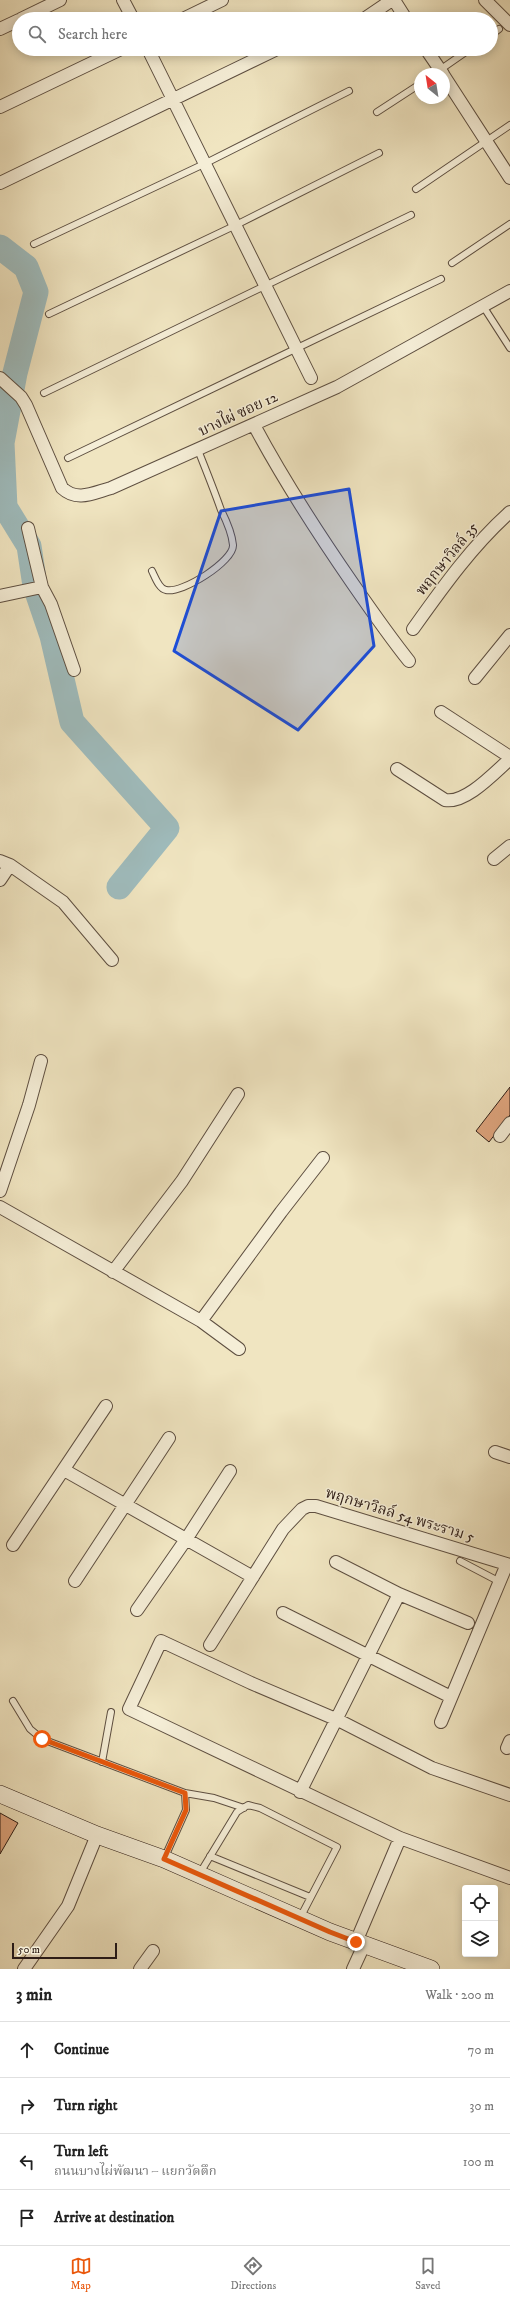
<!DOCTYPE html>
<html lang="en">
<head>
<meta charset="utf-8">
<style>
  :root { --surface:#fff; --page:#f2f2f2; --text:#222; --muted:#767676; --line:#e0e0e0; --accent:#ea580c }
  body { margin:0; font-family:"IM FELL DW Pica","Noto Serif Thai",serif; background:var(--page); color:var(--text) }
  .controls { position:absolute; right:12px; bottom:12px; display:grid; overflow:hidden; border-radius:4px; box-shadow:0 2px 10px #0003 }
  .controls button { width:36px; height:36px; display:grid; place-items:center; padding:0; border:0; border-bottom:1px solid var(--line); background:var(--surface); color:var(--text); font:20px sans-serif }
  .compass { position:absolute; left:414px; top:68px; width:36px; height:36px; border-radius:50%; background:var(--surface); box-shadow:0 2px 10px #0003; rotate:330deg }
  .scale { position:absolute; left:12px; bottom:10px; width:105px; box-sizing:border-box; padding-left:4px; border:2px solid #2e1d16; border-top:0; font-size:11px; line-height:14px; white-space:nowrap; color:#2e1d16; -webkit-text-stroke:3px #f5eed7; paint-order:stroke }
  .stop { position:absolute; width:12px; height:12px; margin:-9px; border:3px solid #ea580c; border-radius:50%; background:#fff }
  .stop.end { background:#ea580c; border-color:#fff; box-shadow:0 1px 4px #0008 }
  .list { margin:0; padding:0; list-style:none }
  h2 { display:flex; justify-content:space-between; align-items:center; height:52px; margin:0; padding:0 16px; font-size:17px }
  h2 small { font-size:13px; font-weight:400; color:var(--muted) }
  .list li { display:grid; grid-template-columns:26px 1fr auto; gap:12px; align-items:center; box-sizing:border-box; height:56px; padding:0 16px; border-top:1px solid var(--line) }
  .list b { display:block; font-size:15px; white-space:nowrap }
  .list p { margin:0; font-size:13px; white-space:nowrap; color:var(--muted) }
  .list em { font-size:13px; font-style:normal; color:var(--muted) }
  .icon { flex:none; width:22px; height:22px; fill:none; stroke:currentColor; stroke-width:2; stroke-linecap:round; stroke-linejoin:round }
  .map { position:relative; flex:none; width:510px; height:1969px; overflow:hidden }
  .search { position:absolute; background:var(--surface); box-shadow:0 2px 10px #0003; left:12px; right:12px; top:12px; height:44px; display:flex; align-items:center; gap:10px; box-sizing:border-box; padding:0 14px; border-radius:22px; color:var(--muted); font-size:15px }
  .sheet { height:276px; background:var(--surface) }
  nav { display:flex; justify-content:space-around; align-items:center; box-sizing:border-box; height:56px; border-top:1px solid var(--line); background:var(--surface); font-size:11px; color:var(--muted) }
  nav a { display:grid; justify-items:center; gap:2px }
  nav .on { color:var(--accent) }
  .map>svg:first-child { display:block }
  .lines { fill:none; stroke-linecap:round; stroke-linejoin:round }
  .river { stroke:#9fbcbd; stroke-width:25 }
  .building { fill:#e0a67f; stroke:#2e1d16 }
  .lane-casing { stroke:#5e4f41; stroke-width:8 }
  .street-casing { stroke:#5e4f41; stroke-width:14 }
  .secondary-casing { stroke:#2e1d16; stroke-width:18 }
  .lane { stroke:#f5eed7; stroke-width:6 }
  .street { stroke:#f5eed7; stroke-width:12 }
  .secondary { stroke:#f5eed7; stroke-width:17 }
  .route { stroke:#ea580c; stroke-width:5 }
  .marked { fill:#1d4ed8; fill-opacity:0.2; stroke:#1d4ed8; stroke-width:3; stroke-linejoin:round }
  .labels { text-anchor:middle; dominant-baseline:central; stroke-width:3; stroke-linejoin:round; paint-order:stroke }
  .street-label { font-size:15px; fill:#2e1d16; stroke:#f5eed7 }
</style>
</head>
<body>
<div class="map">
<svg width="510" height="1969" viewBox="0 0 510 1969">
  <rect width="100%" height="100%" fill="#f0e5c1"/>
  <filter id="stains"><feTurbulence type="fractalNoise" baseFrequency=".005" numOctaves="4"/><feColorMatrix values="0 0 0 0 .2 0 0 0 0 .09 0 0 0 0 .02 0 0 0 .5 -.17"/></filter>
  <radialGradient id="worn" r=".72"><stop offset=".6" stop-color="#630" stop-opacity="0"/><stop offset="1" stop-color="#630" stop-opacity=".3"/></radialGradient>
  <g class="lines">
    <!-- river -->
    <path class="river" d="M0,247L26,267L36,292L15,373L2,443L5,507L29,546L35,586L52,636L72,722L167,828L119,887"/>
  </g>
  <!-- building -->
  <path class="building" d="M510,1087V1115L489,1142L476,1131Z
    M0,1813L18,1823L0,1854Z"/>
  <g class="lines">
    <!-- lane casing -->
    <g class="lane-casing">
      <path id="lane" d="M491,35L499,29
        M434,74L470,49
        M377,112L420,84
        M416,189L510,125
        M34,244L204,164L349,91
        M452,263L510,224
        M483,306L510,348
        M49,314L234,226L379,153
        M44,393L411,215
        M68,458L441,279
        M152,571C155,577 159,589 166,590C182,594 234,561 233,545C232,533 226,520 221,510C214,490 206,470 198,450
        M460,1561L500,1582
        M13,1701L30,1729L42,1739L185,1793L186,1810L164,1859
        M102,1762L111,1712
        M185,1793L214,1798L244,1808
        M210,1856L310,1897
        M200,1873L237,1812L248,1805L260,1808L337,1847L300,1918"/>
    </g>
    <!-- street casing -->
    <g class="street-casing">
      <path id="street" d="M123,0L133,19
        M394,0L406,19
        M485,0L510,25
        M21,19L60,0
        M183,19L222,0
        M364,19L392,0
        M0,29L19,20
        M148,49L311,378
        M426,49L443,74
        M444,76L510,178
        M0,107L121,49
        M0,183L277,49
        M0,378L21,397L26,405L62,488C77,502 93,493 111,488L337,387L510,291
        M254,425C284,481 317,532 353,584C371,610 389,636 409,661
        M28,528L42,587
        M0,596L42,587L51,604L74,670
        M413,629C443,587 472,546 510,512
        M475,678L510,635
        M441,712L510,757
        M397,769L445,800C466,804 495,772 510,759
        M494,859L510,846
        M0,861L10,865L0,880
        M10,865L63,902L112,960
        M500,1136L510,1123
        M0,1191L29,1105L41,1061
        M0,1207L201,1321L239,1349
        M113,1272L182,1181L238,1094
        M201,1321L281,1212L323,1158
        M495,1452L510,1457
        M64,1470L253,1577
        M13,1545L106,1406
        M75,1581L169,1438
        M399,1594L468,1623
        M137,1610L187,1538L230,1471
        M283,1613L447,1695
        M210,1645L283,1529L302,1509L308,1506H316L510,1565
        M441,1722L507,1564
        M507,1748L510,1741
        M300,1792L399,1594L336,1562
        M510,1795L432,1768L338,1720L251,1683L161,1641L129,1709L400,1838L510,1878
        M356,1942L400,1838
        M24,1969L68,1906L97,1835
        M140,1969L153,1951
        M353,1969L364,1945"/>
    </g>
    <!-- secondary casing -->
    <g class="secondary-casing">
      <path id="secondary" d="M0,1794L97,1835L164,1859L330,1932L431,1969"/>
    </g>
    <!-- lane -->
    <use href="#lane" class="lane"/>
    <!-- street -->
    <use href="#street" class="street"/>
    <!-- secondary -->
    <use href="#secondary" class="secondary"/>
  </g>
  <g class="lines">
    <!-- route -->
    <path class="route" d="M42,1739L185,1793L186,1810L164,1859L330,1932L356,1942"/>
  </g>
  <!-- marked area -->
  <path class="marked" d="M349,489L374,646L298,730L174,651L221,511Z"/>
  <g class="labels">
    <!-- street labels -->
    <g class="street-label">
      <text transform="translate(238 414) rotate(-25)">บางไผ่ ซอย 12</text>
      <text transform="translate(447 559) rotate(-51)">พฤกษาวิลล์ 35</text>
      <text transform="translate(400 1515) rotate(17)">พฤกษาวิลล์ 54 พระราม 5</text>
    </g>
  </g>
  <rect width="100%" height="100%" filter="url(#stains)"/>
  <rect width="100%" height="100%" fill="url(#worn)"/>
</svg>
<div class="controls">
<button><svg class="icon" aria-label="locate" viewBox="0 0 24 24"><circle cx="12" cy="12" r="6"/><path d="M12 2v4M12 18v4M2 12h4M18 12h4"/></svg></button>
<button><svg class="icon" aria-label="layers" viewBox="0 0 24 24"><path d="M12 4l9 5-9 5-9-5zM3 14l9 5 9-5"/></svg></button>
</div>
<svg class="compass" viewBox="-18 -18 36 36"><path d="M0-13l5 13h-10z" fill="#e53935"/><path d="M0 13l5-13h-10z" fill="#767676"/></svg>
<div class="scale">50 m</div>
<div class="stop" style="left:42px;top:1739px"></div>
<div class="stop end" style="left:356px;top:1942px"></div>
<div class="search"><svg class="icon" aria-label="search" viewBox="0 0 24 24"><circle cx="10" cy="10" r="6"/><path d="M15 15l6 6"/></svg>Search here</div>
</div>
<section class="sheet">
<h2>3 min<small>Walk · 200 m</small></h2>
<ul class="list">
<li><svg class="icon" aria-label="ahead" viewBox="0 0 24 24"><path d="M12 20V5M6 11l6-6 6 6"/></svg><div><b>Continue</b></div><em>70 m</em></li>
<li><svg class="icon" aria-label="right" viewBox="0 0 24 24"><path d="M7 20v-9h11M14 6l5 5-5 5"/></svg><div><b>Turn right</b></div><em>30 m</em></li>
<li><svg class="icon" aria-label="left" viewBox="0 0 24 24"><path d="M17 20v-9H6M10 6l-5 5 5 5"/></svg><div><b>Turn left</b><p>ถนนบางไผ่พัฒนา – แยกวัดตึก</p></div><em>100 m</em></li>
<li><svg class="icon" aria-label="arrive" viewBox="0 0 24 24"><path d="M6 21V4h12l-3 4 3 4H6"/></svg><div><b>Arrive at destination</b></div></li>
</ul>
</section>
<nav>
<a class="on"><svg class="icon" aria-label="map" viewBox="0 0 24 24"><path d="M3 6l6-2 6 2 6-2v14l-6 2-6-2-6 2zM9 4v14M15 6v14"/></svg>Map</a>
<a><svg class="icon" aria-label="directions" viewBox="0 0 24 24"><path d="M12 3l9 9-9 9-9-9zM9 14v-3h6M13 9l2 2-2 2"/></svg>Directions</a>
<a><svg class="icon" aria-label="saved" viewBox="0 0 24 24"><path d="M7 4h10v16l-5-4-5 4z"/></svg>Saved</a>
</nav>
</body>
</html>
